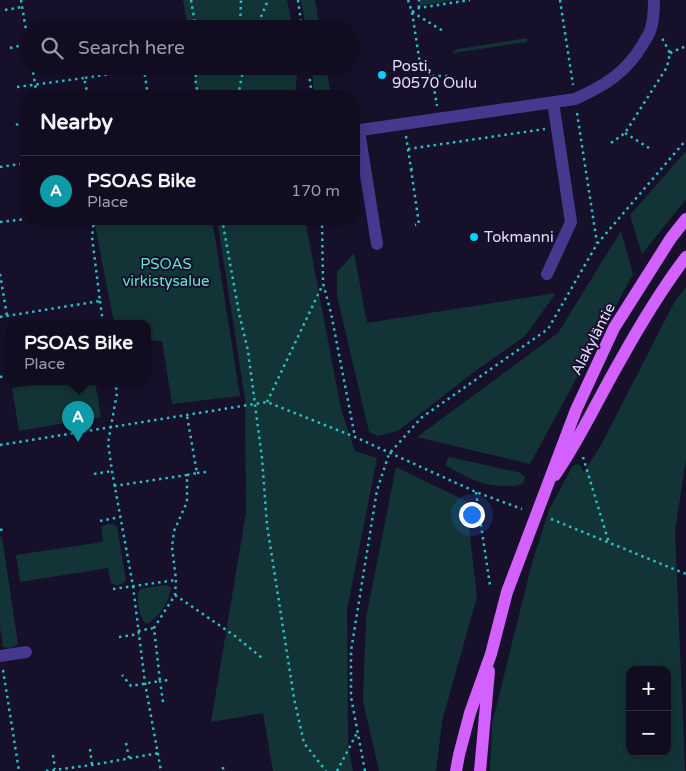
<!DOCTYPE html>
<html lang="en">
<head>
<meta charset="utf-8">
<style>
  :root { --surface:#110c20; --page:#1a1529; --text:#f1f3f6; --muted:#9c9ba5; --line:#302c3e; --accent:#b45309 }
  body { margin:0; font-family:"Varela Round",sans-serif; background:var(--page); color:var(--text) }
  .controls { position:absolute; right:15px; bottom:15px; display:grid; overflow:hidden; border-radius:10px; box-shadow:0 2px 12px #0003 }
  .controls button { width:45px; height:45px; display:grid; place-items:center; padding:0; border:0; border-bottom:1px solid var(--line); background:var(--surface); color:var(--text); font:25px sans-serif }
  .you { position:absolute; left:471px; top:514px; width:18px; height:18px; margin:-12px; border:4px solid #fff; border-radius:50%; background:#1a73e8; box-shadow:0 0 0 8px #1a73e833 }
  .badge { display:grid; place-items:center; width:32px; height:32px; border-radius:50%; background:var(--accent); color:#fff; font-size:16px; font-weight:700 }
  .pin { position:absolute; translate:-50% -41px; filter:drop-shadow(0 1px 2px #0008) }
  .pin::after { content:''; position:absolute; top:26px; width:18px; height:15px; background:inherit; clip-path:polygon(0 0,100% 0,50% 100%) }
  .popup { position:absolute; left:6px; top:320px; width:145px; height:65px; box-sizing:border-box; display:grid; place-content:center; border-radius:10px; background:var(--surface); filter:drop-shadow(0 1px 4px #0005); font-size:16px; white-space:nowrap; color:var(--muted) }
  .popup b { font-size:19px; color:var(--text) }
  .popup::after { content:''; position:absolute; left:50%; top:100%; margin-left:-10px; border:10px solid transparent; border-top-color:var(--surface) }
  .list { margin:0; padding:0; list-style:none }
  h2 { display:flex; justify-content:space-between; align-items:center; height:65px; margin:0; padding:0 20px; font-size:21px }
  h2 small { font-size:16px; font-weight:400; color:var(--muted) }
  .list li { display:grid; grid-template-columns:32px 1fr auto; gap:15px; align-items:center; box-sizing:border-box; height:70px; padding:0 20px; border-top:1px solid var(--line) }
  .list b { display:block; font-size:19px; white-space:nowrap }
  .list p { margin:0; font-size:16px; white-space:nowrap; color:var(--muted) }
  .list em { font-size:16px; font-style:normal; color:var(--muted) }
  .icon { flex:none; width:28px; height:28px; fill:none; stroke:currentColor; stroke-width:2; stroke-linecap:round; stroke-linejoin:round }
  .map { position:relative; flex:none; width:686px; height:771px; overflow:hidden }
  .search { position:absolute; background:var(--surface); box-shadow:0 2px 12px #0003; left:20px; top:20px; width:340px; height:55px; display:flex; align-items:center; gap:12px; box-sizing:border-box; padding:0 18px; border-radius:28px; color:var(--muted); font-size:19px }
  .panel { position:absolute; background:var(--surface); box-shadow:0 2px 12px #0003; left:20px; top:90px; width:340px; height:135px; border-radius:20px }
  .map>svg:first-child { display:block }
  .green { fill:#133436; fill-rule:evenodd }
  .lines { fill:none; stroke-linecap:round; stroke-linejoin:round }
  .path { stroke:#2cbec2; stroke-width:2.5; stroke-dasharray:2.5 4; stroke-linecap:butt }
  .minor { stroke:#44398c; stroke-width:12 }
  .major { stroke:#d261ff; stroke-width:12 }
  .poi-dot { fill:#06d0ff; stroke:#17102b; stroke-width:2 }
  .labels { text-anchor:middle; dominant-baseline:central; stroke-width:4; stroke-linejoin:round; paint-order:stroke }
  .poi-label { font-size:15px; fill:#e2daff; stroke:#17102b; text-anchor:start }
  .park-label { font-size:15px; fill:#60e5d0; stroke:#17102b }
  .street-label { font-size:15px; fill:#e2daff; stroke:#17102b }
</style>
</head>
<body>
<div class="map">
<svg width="686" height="771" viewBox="0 0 686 771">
  <rect width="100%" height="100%" fill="#17102b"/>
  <!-- green -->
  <path class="green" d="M183,0H287L293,29H188Z
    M301,0H315L320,29H306Z
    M420,0H454L420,6Z
    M527,38V42L453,53V51L459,49Z
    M193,66H298L295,96H198Z
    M312,66H326L331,96H314Z
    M686,151V199L642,254L630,215Z
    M99,219H212L240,396L172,404L162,341L147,340V323H114L94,220Z
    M217,219H305L341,409L355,451L377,458L347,610L348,745L353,771H273L263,713L211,722L246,513L245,399Z
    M621,231L633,274L530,464L417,437L558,333Z
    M354,253L367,323L556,293L525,336L474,372L398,431L378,436L369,432L337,296V272Z
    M686,287V459L675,531L685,771H490L492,724L532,563L549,510L572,467L576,464L580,465L584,472L601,445L675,301ZM630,670H667V752H630Z
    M58,381H95L101,417L19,431L12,388Z
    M449,457L521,473L525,477L523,483C517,487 511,486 504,486C480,486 465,476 445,465Z
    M396,467L466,501L477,597L442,721L436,771H379L363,701L366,618Z
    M108,524H113L117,527L126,580L122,584L116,585L111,583L108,568L20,582L16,555L103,542L101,527Z
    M0,536L2,537L18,644C14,647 9,649 3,647L0,627Z
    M166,585L171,587C169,602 160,617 146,624C139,618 135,597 140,589Z"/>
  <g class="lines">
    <!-- path -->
    <path class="path" d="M21,0L29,48
      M191,0L196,29
      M298,0L302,29
      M408,0L412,12L422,77L432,76L437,106
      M560,0L573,85
      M419,8V0
      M5,10L22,7
      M412,12L419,8L470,0
      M412,12L443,31
      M240,29L241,0
      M256,29L268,0
      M10,48L28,44
      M670,53L686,46
      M32,66L37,96
      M308,66L312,96
      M432,76H450
      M415,78L422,77
      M17,87L84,78
      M88,96L84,78L144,69L148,96
      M198,96L195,78L199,66
      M238,96L244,66
      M577,113L597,243
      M16,125L26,120
      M625,133L649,148
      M406,136L408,149L545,129
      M611,143L625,133L667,67L670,53L662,38
      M408,149L411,169H415
      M0,167L26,163
      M411,169L419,224L415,225
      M222,219L239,313L248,351L262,458L267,525L294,698L304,743L326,771
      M322,219L323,283L331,313L355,437
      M0,222L26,219
      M0,274L7,316
      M100,301L103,323
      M0,317L100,301L92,237L94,220
      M9,366V370
      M0,377L9,375
      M115,381L117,393L108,443L112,471L133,586L145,683L161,771
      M267,402L323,284
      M0,445L267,402L355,437L476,492L522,509
      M583,457L609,543
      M197,473L206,472
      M94,474L112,471
      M187,475L197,473L187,416
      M114,486L187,475V502L174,531L172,547L176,580L175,595L154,628L160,681L131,686L122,675
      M476,492L490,585
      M551,519L686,574
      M100,521L120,517
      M0,530L6,529
      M113,589L176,580
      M175,595L235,636L262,658
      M138,631L154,628
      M119,637L139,634
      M3,670L19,771
      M163,702L160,681L169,680
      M126,743L129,758
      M90,749L92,765
      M53,755L55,769
      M223,767V771
      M46,771L92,765L159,753
      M337,771L357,733
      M365,771L351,697V651L377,490L389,454L421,418L548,329L597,244L686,140"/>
    <!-- minor -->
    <path class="minor" d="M354,131L575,99C604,86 626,73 643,44C645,40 649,35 650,31C654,21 654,10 654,0
      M359,131L377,244
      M547,274L571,222L553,102
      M0,656L26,652"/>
    <!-- major -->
    <path class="major" d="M555,475C580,439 598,399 620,361C640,325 661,290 686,257
      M456,771L459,755L470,713L491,654L507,592L576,410L614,328L671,238L686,219
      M480,771L489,671"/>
  </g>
  <!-- markers -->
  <g class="poi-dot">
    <circle cx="382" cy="75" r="5"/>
    <circle cx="474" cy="237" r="5"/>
  </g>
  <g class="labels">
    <!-- poi labels -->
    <g class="poi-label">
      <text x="392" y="66">Posti,<tspan x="392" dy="17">90570 Oulu</tspan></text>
      <text x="484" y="237">Tokmanni</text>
    </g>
    <!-- park labels -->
    <g class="park-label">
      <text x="166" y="264">PSOAS<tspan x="166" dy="17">virkistysalue</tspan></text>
    </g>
    <!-- street labels -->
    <g class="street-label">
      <text transform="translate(593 339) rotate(-63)">Alakyläntie</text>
    </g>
  </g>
</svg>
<div class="controls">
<button>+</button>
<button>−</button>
</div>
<div class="you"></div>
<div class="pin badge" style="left:78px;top:442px;background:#0f9aa8">A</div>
<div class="popup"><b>PSOAS Bike</b>Place</div>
<div class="search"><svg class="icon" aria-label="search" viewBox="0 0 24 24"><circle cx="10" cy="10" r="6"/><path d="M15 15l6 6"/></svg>Search here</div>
<section class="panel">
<h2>Nearby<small></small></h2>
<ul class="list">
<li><span class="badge" style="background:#0f9aa8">A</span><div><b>PSOAS Bike</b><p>Place</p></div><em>170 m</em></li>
</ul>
</section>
</div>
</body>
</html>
